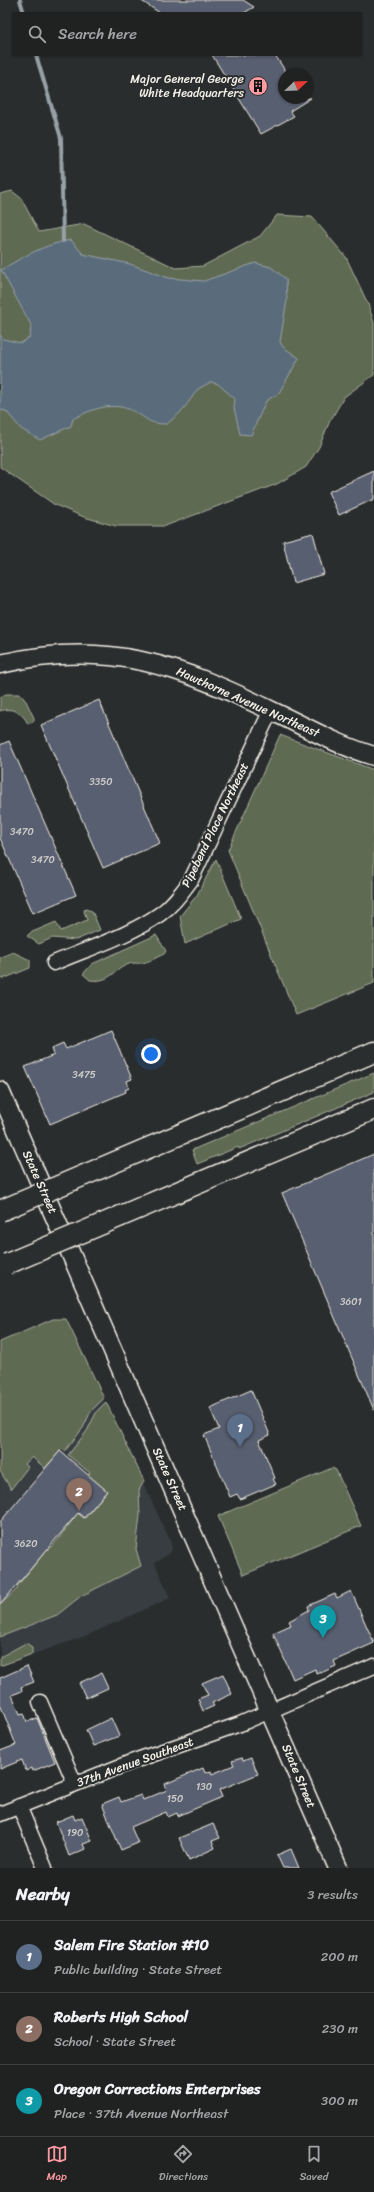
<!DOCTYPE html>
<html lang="en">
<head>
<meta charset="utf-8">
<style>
  :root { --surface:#202222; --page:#2d2f2f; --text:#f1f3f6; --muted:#a2a4a5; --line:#3d3f40; --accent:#ff9aa2 }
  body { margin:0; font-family:Sriracha,sans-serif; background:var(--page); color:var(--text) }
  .compass { position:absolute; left:278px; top:68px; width:36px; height:36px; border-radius:50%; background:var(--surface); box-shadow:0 1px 3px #0004; rotate:67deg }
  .you { position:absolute; left:151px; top:1054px; width:14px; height:14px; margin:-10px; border:3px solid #fff; border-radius:50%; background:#1a73e8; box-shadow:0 0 0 6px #1a73e833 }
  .badge { display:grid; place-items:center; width:26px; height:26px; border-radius:50%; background:var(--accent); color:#fff; font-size:13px; font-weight:700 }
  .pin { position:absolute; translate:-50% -33px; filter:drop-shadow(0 1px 2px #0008) }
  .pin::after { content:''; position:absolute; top:21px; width:14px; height:12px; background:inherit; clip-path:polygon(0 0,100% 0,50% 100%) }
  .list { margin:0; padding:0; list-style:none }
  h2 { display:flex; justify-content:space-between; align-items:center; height:52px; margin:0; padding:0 16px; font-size:17px }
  h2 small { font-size:13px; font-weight:400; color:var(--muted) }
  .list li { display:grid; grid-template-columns:26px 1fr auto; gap:12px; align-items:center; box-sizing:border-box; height:72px; padding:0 16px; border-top:1px solid var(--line) }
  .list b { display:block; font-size:15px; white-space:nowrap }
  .list p { margin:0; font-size:13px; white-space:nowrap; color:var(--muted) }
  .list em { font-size:13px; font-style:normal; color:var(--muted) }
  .icon { flex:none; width:22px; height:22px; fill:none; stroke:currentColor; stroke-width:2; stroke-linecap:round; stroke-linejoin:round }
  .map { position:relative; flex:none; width:374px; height:1868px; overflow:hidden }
  .search { position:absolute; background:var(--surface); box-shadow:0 1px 3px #0004; left:12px; right:12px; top:12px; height:44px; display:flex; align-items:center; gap:10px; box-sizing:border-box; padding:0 14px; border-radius:0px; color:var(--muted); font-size:15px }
  .sheet { height:268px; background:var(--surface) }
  nav { display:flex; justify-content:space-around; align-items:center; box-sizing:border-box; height:56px; border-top:1px solid var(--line); background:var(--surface); font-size:11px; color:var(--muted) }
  nav a { display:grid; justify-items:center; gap:2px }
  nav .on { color:var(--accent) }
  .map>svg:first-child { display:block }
  .built { fill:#383c42 }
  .green { fill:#5e6b52; stroke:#a9ae9d }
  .water { fill:#5a6c7b; stroke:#98a1a7 }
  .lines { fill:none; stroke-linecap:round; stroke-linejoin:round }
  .stream { stroke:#98a1a7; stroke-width:4 }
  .building { fill:#595e70; stroke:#f4f1e8 }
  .minor-casing { stroke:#f4f1e8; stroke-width:17 }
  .major-casing { stroke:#f4f1e8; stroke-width:21 }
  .highway-casing { stroke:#f4f1e8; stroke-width:23 }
  .minor { stroke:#2a2d2e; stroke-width:14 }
  .major { stroke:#2a2d2e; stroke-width:18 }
  .highway { stroke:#2a2d2e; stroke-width:20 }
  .highway-bridge-casing { stroke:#f4f1e8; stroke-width:23; stroke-linecap:butt }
  .highway-bridge { stroke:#2a2d2e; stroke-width:20 }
  .labels { text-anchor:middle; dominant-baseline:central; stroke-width:4; stroke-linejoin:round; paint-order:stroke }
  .number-label { font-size:10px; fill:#cdccca }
  .poi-label { font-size:12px; fill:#f4f1e8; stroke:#2a2d2e; text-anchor:end }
  .street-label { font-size:12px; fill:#f4f1e8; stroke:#2a2d2e }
</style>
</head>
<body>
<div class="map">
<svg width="374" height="1868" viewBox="0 0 374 1868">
  <rect width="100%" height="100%" fill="#2a2d2e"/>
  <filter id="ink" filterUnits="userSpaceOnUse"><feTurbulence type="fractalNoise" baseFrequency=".025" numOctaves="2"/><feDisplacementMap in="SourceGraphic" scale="8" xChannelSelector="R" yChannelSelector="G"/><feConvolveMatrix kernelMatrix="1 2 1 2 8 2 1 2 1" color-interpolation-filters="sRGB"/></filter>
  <g filter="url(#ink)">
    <!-- built -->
    <path class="built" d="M53,1319H66L170,1540L172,1549L170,1553L155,1563L170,1598L88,1635L0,1666V1342Z"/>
    <!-- green -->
    <path class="green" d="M12,191L21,198L39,232L84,224L176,268L203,266L260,236L277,215L312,217L346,257L368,304L374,323V375L344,397L329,423L319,447L306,467L277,484L165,526H116L84,517L55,505L0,467V194Z
      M6,694H20L26,701L34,718V721L28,724C22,712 13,707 0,711V697Z
      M280,735L374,770V983L296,1015L228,850Z
      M216,859L241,919L185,944L180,916L197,895Z
      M85,909L92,911L100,930L76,940L52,938L39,944L27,936L30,933L56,922L61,931L87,920L84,911Z
      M156,935L166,951L164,954C157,957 148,963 141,963C136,964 133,962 129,964C114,969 111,983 90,980L83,974L92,964Z
      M13,952L30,960V968L3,979L0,977V956L1,957Z
      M374,1073V1092L239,1149L238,1147L197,1164L192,1150Z
      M53,1319H66L104,1398L91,1411L83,1428L65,1451L62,1449L45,1468L32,1457L25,1464L28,1467L11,1489L0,1471V1342Z
      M106,1402L144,1481L139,1490L140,1516L136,1549L141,1566L81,1596L57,1615L0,1637V1605L18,1588L17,1586L50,1546L52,1547L78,1513L85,1518L107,1491L88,1475L90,1473L68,1455L87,1431L97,1411Z
      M332,1468L336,1470L361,1526L243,1575L218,1516Z
      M26,1643L32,1647V1654L0,1666V1657Z"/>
    <!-- water -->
    <path class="water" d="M71,240L83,254L130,264L169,278L204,281L255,263L271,267L286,279L287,300L280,342L283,347L299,358L279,393L266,401L251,435L240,434L234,408L235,399L218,384L211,382L198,389L182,411L167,424C147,424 149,419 133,411C113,401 91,409 73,419L71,426L40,440L21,429L6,411L0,410V335L3,339L21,343L30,337L31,325L1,270C24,256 45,244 71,240Z"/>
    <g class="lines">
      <!-- stream -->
      <path class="stream" d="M20,0L24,13
        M36,55L61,138L63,241"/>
    </g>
    <!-- building -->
    <path class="building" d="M140,0H243L254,7L244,13H160Z
      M212,55H275L284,69V98H311L290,111L294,116L261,134Z
      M374,471V499L339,515L328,492Z
      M313,533L324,574L293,583L283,541Z
      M99,700L160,843L103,868L41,725Z
      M9,741L76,895L33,913L0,838V745Z
      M111,1030L132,1079L127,1081L129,1088L125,1090L126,1092L50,1124L25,1067L54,1055L52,1048L63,1043L66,1049Z
      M374,1154V1410L282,1193Z
      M251,1390L270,1435L259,1440L275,1478L273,1479L276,1484L240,1499L237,1494L230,1497L204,1435L219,1429L210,1408Z
      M60,1451L107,1491L84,1518L78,1513L0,1605V1522Z
      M351,1591L374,1643L334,1661L336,1666L321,1673V1671L316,1673L315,1669L293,1679L273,1633L291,1625L289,1621L309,1610L308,1606L335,1594L337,1598Z
      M27,1666L34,1682L21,1687L22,1691L12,1695L20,1714L24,1713L27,1722L37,1718L55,1762L33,1771L32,1768L26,1771L22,1760L0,1769V1751L16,1745L0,1704V1678Z
      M101,1673L108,1688L86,1698L79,1683Z
      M223,1674L232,1694L212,1703L214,1706L203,1711L198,1699L208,1695L202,1683Z
      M111,1718L119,1736L93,1746L86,1730Z
      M242,1758L243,1761L251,1758L258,1774L219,1790L222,1797L178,1816L177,1813L168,1817L166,1812L131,1827L138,1843L121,1850L102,1804L119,1797L121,1802L141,1795L143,1800L167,1790L165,1784L203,1768L205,1773L211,1771L212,1774L234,1765L232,1761Z
      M73,1815L75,1820L82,1817L92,1841L83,1844L85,1849L69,1856L56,1822Z
      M213,1824L220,1838L212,1841L215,1848L189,1860L179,1838Z
      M291,1849L299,1868H283L277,1855Z"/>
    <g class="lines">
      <!-- minor casing -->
      <g class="minor-casing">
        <path id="minor" d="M54,963C89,948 129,936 160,914C173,905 182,892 191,880L271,710
          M40,1702L75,1784
          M19,1806L45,1868
          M0,1814L131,1762L240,1724L374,1666"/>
      </g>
      <!-- major casing -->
      <g class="major-casing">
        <path id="major" d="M0,664C108,639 178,665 274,712C306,727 339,746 374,756
          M0,1091L338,1868"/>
      </g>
      <!-- highway casing -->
      <g class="highway-casing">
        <path id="highway" d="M101,1168L374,1052
          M121,1216L374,1109"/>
      </g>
      <!-- minor -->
      <use href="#minor" class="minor"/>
      <!-- major -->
      <use href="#major" class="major"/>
      <!-- highway -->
      <use href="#highway" class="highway"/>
      <!-- highway-bridge casing -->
      <g class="highway-bridge-casing">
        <path id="highway-bridge" d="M0,1211L101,1168
          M7,1264L121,1216"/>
      </g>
      <!-- highway-bridge -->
      <use href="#highway-bridge" class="highway-bridge"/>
    </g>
  </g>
  <!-- icons -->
  <defs>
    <g id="building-disc" transform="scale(1)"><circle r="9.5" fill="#ff9aa2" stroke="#2a2d2e"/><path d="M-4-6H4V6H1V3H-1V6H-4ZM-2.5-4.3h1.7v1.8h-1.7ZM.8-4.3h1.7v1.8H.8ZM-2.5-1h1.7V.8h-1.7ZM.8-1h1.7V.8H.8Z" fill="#111"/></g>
  </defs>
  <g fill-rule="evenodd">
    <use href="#building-disc" x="258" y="86"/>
  </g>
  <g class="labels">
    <!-- number labels -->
    <g class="number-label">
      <text x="101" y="782">3350</text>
      <text x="22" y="832">3470</text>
      <text x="43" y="860">3470</text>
      <text x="84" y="1075">3475</text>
      <text x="351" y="1302">3601</text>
      <text x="26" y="1544">3620</text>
      <text x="204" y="1787">130</text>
      <text x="175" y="1799">150</text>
      <text x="75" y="1833">190</text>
    </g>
    <!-- poi labels -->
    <g class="poi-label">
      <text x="244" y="79">Major General George<tspan x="244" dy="14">White Headquarters</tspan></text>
    </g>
    <!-- street labels -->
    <g class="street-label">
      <text transform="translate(248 702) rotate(24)">Hawthorne Avenue Northeast</text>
      <text transform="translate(215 825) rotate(-64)">Pipebend Place Northeast</text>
      <text transform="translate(40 1182) rotate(66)">State Street</text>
      <text transform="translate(170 1479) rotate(66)">State Street</text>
      <text transform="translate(135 1762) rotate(-20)">37th Avenue Southeast</text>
      <text transform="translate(299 1776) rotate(67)">State Street</text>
    </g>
  </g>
</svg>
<svg class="compass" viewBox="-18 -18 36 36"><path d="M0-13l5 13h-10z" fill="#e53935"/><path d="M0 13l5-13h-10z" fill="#a2a4a5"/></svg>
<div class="you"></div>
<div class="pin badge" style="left:240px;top:1447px;background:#5c6f8a">1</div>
<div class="pin badge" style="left:79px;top:1511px;background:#8d6e63">2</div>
<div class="pin badge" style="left:323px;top:1638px;background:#0f9aa8">3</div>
<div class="search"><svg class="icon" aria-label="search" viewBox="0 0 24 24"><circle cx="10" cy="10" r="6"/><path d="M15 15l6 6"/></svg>Search here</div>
</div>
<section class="sheet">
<h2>Nearby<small>3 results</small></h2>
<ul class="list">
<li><span class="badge" style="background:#5c6f8a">1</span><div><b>Salem Fire Station #10</b><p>Public building · State Street</p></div><em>200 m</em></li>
<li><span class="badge" style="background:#8d6e63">2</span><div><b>Roberts High School</b><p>School · State Street</p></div><em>230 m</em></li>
<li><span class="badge" style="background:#0f9aa8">3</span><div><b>Oregon Corrections Enterprises</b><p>Place · 37th Avenue Northeast</p></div><em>300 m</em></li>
</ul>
</section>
<nav>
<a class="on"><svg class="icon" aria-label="map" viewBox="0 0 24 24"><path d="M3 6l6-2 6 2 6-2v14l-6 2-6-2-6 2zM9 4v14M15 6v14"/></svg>Map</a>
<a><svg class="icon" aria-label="directions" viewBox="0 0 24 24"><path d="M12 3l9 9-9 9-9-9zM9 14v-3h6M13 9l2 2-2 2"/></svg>Directions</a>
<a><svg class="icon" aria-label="saved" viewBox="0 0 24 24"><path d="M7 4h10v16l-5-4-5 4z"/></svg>Saved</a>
</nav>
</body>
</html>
